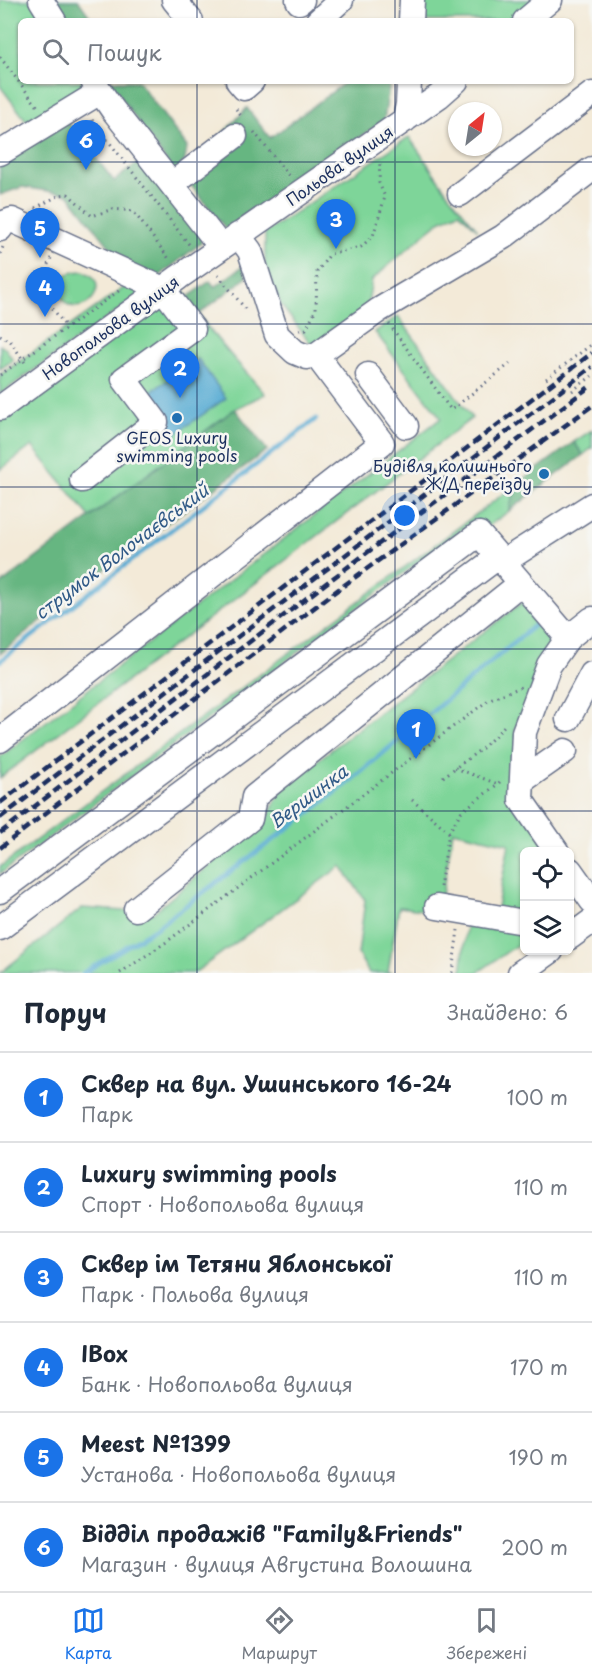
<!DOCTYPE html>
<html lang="uk">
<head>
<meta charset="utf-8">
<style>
  :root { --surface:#fff; --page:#f2f2f3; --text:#1f2937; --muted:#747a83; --line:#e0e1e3; --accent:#1a73e8 }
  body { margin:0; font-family:"Playpen Sans",sans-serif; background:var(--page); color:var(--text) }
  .controls { position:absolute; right:18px; bottom:18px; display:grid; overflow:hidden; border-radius:9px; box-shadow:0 2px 4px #0004 }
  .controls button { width:54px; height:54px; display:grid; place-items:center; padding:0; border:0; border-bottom:2px solid var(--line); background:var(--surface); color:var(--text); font:30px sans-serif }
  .compass { position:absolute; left:448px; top:102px; width:54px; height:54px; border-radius:50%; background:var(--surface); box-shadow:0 2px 4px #0004; rotate:30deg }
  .you { position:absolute; left:405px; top:516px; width:21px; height:21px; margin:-15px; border:4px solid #fff; border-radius:50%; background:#1a73e8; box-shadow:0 0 0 9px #1a73e833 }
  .badge { display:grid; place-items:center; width:39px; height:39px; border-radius:50%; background:var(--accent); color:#fff; font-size:20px; font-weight:700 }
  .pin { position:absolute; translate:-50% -50px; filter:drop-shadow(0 2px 3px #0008) }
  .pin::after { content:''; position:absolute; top:32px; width:21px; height:18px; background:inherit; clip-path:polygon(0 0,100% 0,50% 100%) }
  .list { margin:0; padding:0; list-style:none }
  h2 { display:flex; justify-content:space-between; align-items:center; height:78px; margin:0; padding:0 24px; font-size:26px }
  h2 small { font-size:20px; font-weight:400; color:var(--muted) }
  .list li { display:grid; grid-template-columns:39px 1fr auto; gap:18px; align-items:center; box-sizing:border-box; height:90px; padding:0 24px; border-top:2px solid var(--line) }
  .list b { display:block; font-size:22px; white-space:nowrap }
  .list p { margin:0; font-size:20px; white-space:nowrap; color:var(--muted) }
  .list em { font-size:20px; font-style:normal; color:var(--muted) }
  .icon { flex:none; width:33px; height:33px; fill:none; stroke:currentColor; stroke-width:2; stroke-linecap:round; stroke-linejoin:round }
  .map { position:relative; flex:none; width:592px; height:973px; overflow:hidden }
  .search { position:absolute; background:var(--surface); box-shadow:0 2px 4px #0004; left:18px; right:18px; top:18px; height:66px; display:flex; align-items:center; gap:15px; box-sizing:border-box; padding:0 21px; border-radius:9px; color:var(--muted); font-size:22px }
  .sheet { height:618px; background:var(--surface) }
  nav { display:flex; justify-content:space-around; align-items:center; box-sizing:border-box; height:84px; border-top:2px solid var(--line); background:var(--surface); font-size:16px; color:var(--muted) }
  nav a { display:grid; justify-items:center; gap:3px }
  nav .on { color:var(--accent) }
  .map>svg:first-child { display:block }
  .green { fill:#7ed599; stroke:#4c827c; stroke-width:1.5 }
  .forest { fill:#66b681; stroke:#407270; stroke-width:1.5 }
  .water { fill:#57abd3; stroke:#396d98; stroke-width:1.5 }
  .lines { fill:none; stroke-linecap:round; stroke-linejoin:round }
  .stream { stroke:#57abd3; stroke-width:4.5 }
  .minor-casing { stroke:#677089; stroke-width:27 }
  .path { stroke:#677089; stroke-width:3; stroke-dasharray:1.5 4.5; stroke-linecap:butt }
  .minor { stroke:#fff; stroke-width:24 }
  .rail { stroke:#1b2f5e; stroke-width:4.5; stroke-dasharray:9 4.5; stroke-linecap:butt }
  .grid { fill:none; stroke:#1b2f5e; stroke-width:1.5; stroke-opacity:0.55 }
  .poi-dot { fill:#1f6fb2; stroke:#f6f6f2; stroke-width:2 }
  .labels { text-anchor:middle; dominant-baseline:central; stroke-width:5; stroke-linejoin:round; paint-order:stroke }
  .street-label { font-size:16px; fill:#1b2f5e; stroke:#f6f6f2 }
  .poi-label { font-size:16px; fill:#1b2f5e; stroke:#f6f6f2 }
  .water-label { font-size:18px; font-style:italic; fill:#305a87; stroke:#f6f6f2 }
</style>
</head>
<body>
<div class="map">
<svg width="592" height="973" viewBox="0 0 592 973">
  <rect width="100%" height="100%" fill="#f6f6f2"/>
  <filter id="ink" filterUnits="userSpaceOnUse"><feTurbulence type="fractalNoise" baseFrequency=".0167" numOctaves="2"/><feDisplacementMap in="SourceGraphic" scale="12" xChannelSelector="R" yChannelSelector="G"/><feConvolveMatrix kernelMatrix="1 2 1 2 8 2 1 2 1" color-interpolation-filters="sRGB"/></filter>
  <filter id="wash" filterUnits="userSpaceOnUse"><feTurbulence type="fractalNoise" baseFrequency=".008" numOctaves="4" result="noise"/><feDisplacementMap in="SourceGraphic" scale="24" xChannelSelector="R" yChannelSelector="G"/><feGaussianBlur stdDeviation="1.35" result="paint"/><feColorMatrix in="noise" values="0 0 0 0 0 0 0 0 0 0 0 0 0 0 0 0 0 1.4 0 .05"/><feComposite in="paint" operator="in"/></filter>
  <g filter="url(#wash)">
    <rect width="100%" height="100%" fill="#f3ead8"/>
    <!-- green -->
    <path class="green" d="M0,0H41L54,21H21V81H93L31,127L0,86Z
      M412,0H537L511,21H411Z
      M409,137L447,192L478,230L459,212L442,220L427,232L372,280L366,314L315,349L281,305L265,265V233Z
      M84,271C86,273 90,274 92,276C107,291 84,315 67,304C64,302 60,296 58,293C62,275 65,272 84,271Z
      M181,284C198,322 237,361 265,394L235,409L90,517L32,446L0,470V419Z
      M128,285H154L0,394V375Z
      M398,316L472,418L0,778V757L441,418L375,332Z
      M0,345L6,349L13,360L0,369Z
      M592,430V448L583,455L574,442Z
      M517,484L509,511L483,530L475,520L0,874V867Z
      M524,601L558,638L515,730L546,851L524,852V940L477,973H461L467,920L494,923L509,844L453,831L439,912L399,907L388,972L393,973H369L358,954L365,900L341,866L194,973H0L82,908L153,913L268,816L283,787Z"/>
    <!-- forest -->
    <path class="forest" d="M51,0H78L93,21H66Z
      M109,81H138L187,147L185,160L176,175Z
      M347,81H390L384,120L229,233L190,184L197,161L247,108L270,138Z
      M62,115L114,181L141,160L202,236L201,243L143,289L68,194L22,187L0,195V144Z
      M243,266L247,277L199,314L187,298L210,281L215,287Z
      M235,409L267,450L113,563L0,654V585Z
      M574,442L583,455L509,511L517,484Z"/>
    <!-- water -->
    <path class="water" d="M198,359L226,398L171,437L142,398Z"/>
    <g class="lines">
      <!-- stream -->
      <path class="stream" d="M0,661L316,419
        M83,973L156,928L343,787L537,623"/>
    </g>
  </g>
  <g filter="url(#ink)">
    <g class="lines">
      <!-- minor casing -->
      <g class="minor-casing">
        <path id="minor" d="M41,0L54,21
          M174,0L191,21
          M298,0L299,2L302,0
          M318,21L341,0
          M411,21L412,0
          M525,21L550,0
          M93,81L113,110L221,247
          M238,81L244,88L252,81
          M405,120L408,104L409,81
          M0,153L100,92
          M172,184L235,136
          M460,194L592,94
          M0,229L4,223L12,220L163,289L193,329L124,379L156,422L82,480
          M238,235L250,251L277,335L295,352L307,357L316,355L379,310L503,237L592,169
          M368,375L406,426
          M0,408L179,277L439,96L456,81
          M503,562L592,505
          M568,719L592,674
          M0,740L382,443L316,355
          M522,781L565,751
          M557,852L521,800L524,732L549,665L568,638L592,619
          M570,870L592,901
          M0,891L479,534L568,638
          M437,907L524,922
          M136,909L250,819L254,797L521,583
          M0,928L498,557
          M570,937L592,921
          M520,973L551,951"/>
      </g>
      <!-- path -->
      <path class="path" d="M0,57L38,107
        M236,109L242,117
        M92,120L191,247
        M254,132L289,176
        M35,208L60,195L68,194L92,216L113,209L133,211L170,260
        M0,254L3,247
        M51,258L44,273L46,299L66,327
        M218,275L247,311
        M389,324L451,410L511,363
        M299,330L306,329L316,309L317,272L330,254L361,247L373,236L385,197L379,183L380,161
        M0,335L11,342L26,364
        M0,375L120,290
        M546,379L592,344
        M572,391L592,376
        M455,768L498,784
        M443,777L484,747L505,725
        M412,800L449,832L461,812L498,784L502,779
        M440,887L449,832
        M120,973L165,943L490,699L521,687
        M452,973L458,930"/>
      <!-- minor -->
      <use href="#minor" class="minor"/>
      <!-- rail -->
      <path class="rail" d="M0,803L592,353
        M0,818L592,367
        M0,833L325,584L592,385
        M0,848L332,594L592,406"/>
    </g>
  </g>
  <!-- grid -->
  <path class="grid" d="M197,0V21M395,0V21M197,81V973M395,81V973M0,162H592M0,324H592M0,487H592M0,649H592M0,811H592"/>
  <!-- markers -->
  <g class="poi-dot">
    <circle cx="177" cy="418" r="6"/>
    <circle cx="544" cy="474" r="6"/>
  </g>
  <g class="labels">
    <!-- street labels -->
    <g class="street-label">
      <text transform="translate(339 165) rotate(-35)">Польова вулиця</text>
      <text transform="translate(110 327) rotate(-36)">Новопольова вулиця</text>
    </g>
    <!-- poi labels -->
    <g class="poi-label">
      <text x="177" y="437">GEOS Luxury<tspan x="177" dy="18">swimming pools</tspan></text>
      <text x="532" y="465" text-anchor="end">Будівля колишнього<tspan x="532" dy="18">Ж/Д переїзду</tspan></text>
    </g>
    <!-- water labels -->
    <g class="water-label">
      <text transform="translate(121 551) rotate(-37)">струмок Волочаєвський</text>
      <text transform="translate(308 796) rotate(-37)">Вершинка</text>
    </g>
  </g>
</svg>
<div class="controls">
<button><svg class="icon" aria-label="locate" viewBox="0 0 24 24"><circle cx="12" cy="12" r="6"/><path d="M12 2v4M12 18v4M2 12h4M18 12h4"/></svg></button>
<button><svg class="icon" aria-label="layers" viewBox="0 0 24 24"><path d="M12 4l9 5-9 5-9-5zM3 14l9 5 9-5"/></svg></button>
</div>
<svg class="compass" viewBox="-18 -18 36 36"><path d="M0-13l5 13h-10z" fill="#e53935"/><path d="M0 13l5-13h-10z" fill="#747a83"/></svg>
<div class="you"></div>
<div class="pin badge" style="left:416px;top:759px">1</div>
<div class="pin badge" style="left:180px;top:398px">2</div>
<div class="pin badge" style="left:336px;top:249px">3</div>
<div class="pin badge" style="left:45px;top:317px">4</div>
<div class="pin badge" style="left:40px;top:258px">5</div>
<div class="pin badge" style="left:86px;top:170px">6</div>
<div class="search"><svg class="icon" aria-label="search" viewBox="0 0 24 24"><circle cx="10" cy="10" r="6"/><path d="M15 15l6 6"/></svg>Пошук</div>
</div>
<section class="sheet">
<h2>Поруч<small>Знайдено: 6</small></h2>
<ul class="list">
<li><span class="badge">1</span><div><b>Сквер на вул. Ушинського 16-24</b><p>Парк</p></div><em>100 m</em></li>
<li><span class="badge">2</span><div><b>Luxury swimming pools</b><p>Спорт · Новопольова вулиця</p></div><em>110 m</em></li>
<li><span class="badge">3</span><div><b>Сквер ім Тетяни Яблонської</b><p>Парк · Польова вулиця</p></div><em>110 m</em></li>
<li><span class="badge">4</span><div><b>IBox</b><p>Банк · Новопольова вулиця</p></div><em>170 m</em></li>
<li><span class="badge">5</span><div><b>Meest №1399</b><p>Установа · Новопольова вулиця</p></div><em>190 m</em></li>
<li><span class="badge">6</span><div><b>Відділ продажів &quot;Family&amp;Friends&quot;</b><p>Магазин · вулиця Августина Волошина</p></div><em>200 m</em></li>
</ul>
</section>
<nav>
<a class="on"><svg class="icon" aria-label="map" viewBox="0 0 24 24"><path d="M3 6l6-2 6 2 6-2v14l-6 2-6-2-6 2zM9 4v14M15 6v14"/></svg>Карта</a>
<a><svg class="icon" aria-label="directions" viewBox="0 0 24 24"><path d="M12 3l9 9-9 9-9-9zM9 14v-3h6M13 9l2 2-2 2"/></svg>Маршрут</a>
<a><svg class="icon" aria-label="saved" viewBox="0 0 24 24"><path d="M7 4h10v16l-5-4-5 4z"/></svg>Збережені</a>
</nav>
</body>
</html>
